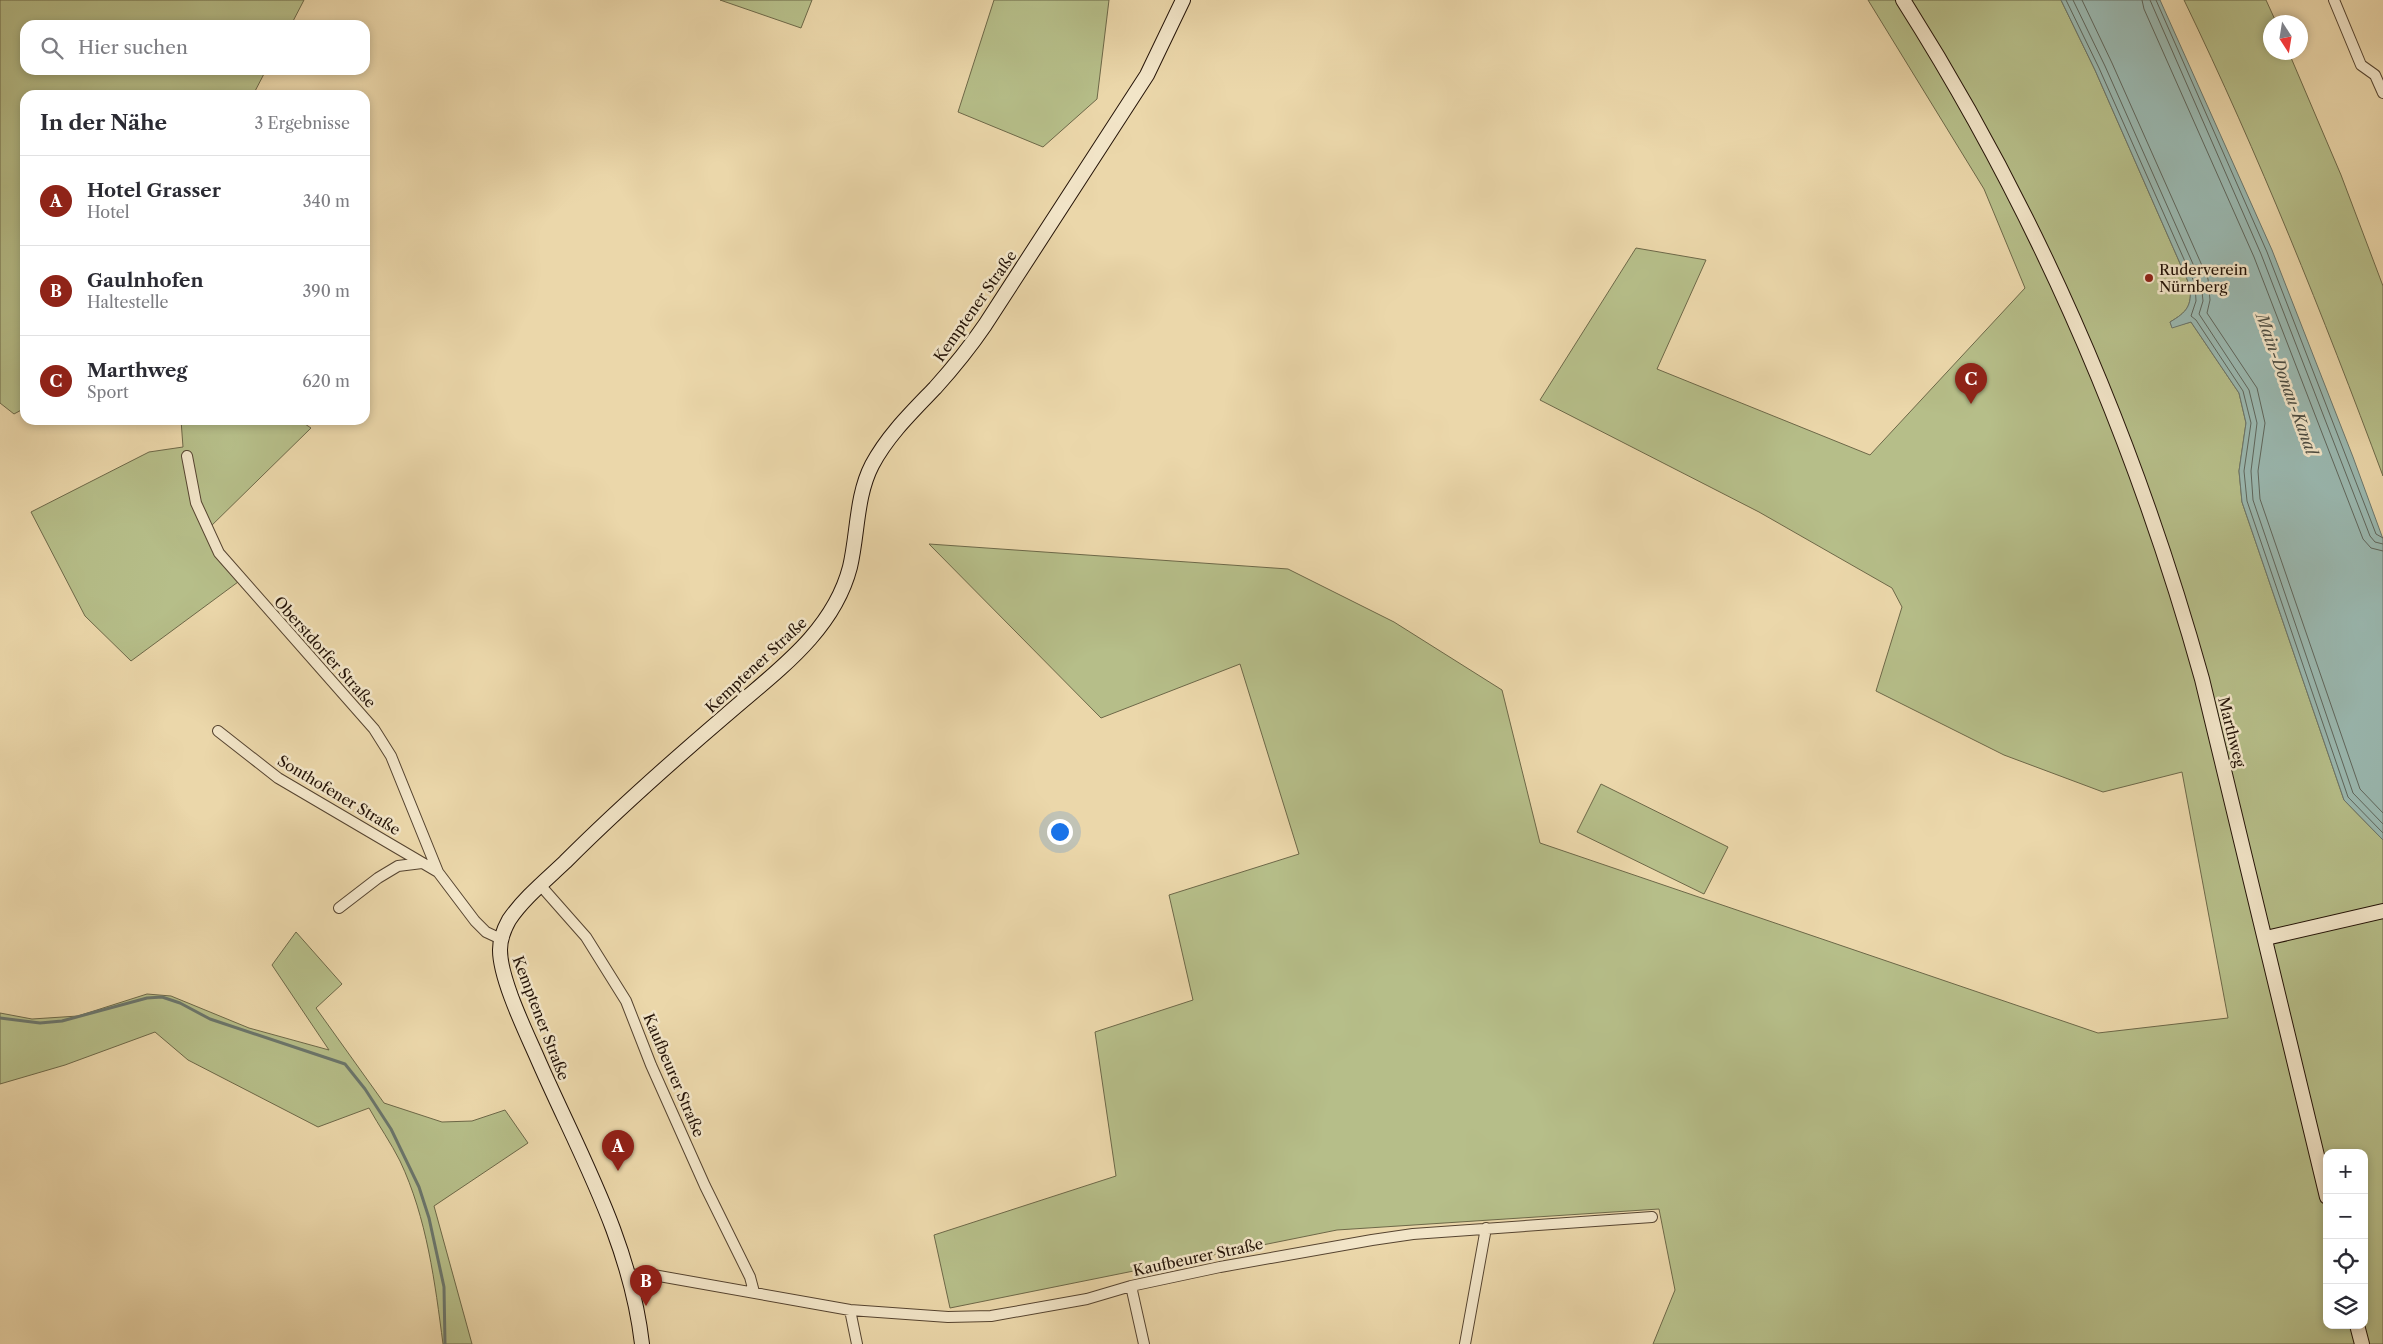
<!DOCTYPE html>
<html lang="de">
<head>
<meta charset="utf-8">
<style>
  :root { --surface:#fff; --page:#f2f2f3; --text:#2b2b33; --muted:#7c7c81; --line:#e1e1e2; --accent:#8f2418 }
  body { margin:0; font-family:"Libre Caslon Text",serif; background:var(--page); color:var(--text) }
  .controls { position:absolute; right:15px; bottom:15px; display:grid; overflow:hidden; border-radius:10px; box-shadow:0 2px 8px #0003 }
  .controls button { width:45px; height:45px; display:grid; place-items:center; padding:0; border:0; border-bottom:1px solid var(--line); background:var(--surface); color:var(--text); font:25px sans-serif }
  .compass { position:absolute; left:2263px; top:15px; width:45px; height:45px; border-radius:50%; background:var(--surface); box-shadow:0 2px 8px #0003; rotate:168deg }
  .you { position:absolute; left:1059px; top:831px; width:18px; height:18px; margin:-12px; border:4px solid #fff; border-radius:50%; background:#1a73e8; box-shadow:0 0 0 8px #1a73e833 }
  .badge { display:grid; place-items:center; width:32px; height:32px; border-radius:50%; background:var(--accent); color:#fff; font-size:16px; font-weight:700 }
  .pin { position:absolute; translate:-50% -41px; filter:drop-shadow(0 1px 2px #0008) }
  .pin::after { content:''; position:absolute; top:26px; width:18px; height:15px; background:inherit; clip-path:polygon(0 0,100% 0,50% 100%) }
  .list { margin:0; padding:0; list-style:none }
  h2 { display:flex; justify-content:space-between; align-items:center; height:65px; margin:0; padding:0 20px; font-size:21px }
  h2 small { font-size:16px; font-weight:400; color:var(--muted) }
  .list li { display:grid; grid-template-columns:32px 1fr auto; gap:15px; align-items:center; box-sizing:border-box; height:90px; padding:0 20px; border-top:1px solid var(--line) }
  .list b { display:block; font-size:19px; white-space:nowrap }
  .list p { margin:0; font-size:16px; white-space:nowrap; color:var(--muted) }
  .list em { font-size:16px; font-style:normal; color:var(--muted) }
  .icon { flex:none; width:28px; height:28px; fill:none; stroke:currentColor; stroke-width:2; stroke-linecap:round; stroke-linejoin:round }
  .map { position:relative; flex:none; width:2383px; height:1344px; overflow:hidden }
  .search { position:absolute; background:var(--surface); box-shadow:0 2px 8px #0003; left:20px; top:20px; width:350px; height:55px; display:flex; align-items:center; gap:12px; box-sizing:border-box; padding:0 18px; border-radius:15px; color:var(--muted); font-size:19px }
  .panel { position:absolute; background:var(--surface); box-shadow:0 2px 8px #0003; left:20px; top:90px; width:350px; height:335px; border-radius:15px }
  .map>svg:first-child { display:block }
  .green { fill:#b6be89; stroke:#6d6848; fill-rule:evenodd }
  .water { fill:#9ab8b0; stroke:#6b766c }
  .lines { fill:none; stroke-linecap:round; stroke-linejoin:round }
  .shore { stroke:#5f665c; stroke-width:1 }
  .stream { stroke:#6b766c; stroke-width:3 }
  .street-casing { stroke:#564430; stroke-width:12 }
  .secondary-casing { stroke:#241307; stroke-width:16 }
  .street { stroke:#f2e5c8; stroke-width:10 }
  .secondary { stroke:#f2e5c8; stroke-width:14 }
  .poi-dot { fill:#8f2418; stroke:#f2e5c8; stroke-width:2 }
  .labels { text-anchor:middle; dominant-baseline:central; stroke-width:5; stroke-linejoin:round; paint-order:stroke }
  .poi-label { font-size:15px; fill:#241307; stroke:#f2e5c8; text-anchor:start }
  .street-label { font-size:15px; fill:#241307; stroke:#f2e5c8 }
  .water-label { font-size:16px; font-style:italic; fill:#4d4d42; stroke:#f2e5c8 }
</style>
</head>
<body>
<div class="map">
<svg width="2383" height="1344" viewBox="0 0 2383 1344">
  <rect width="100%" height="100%" fill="#ebd7aa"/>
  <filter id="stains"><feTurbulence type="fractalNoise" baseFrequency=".004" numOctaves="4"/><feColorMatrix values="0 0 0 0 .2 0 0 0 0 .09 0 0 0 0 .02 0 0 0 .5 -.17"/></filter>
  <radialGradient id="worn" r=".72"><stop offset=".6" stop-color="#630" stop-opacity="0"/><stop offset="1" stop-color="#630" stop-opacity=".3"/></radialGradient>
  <!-- green -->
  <path class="green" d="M0,0H304L291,25H25V70H266L253,95H25V408L14,414L0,403Z
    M720,0H812L801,28Z
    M994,0H1109L1097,99L1043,147L958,112Z
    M1868,0H2061L2095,70L2190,286C2192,306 2187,312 2170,322L2172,327L2191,322L2239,393L2246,423L2239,471L2242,502L2344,800L2383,840V1344H1653L1675,1290L1659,1209L1337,1230L950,1308L934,1235L1116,1176L1095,1032L1193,1000L1169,895L1299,854L1240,664L1101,718L929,544L1288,569L1394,622L1502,690L1540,843L2098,1033L2228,1018L2182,772L2103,792L2004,755L1876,691L1902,607L1892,588L1759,512L1540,400L1636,248L1706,260L1657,369L1870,455L2025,288L1984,189ZM2327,1153H2364V1325H2327Z
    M2184,0H2266L2276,22H2270V52L2289,53L2341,175L2383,286V476C2323,315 2259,155 2184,0Z
    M181,420H299L311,428L207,530L238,582L131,661L85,616L31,512L149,452L183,447Z
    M1601,784L1728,847L1704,894L1577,832Z
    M296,932L342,984L316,1008L384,1103L442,1122L472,1121L505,1110L528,1143L434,1206L472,1344H443C435,1283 427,1218 400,1161C391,1143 379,1126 369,1108L318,1127L188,1060L155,1032L65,1065L0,1084V1013L32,1019L78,1016L147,994L171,996L249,1028L329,1050L272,965Z"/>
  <!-- water -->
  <path class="water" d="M2061,0H2160L2272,250L2353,457L2383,539V840L2344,800L2242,502L2239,471L2246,423L2239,393L2191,322L2172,328L2170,322C2187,312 2192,306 2190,286L2095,70Z"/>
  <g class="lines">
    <!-- shore -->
    <path class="shore" d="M2066,0L2099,68L2195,284L2196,301L2191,316L2196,320L2243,391L2251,423L2244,471L2247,501L2348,797L2383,833
      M2073,0L2105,66L2201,282L2203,301L2199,314L2249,390L2257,423L2251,471L2253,500L2353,793L2383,824
      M2082,0L2112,63L2208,279L2210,300L2207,313L2257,388L2265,423L2258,471L2260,499L2360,789L2383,813
      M2142,0L2144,9L2254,257L2363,539L2371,548L2383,551
      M2150,0L2261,254L2370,536L2375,542L2383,544
      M2156,0L2267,252L2376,534L2383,538"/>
    <!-- stream -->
    <path class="stream" d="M0,1018L40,1023L62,1021L147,998L162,997L180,1003L210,1019L345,1064L365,1089L391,1129L419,1187L429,1218L444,1287L445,1344"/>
    <!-- street casing -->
    <g class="street-casing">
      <path id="street" d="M2334,0L2361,65L2375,75L2383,93
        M187,456L196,503L219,553L374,729L391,756L438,872
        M218,731L278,778L438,872L475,921L486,932L501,939
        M541,886L586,937L626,1001L651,1065L705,1186L750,1277L754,1292
        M339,908L378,878L398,866L422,863
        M629,1275L648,1274L850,1310L948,1317L991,1316L1087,1299L1131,1286L1220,1267L1372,1240L1413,1234L1652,1217
        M1131,1286L1144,1344
        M850,1310L857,1344
        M1465,1344L1486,1228"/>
    </g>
    <!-- secondary casing -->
    <g class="secondary-casing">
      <path id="secondary" d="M1903,0C2037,211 2135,439 2202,679L2327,1197
        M2266,938L2383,911
        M2357,1325L2362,1344
        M642,1344C630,1239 577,1150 536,1055C524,1028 500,978 500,950C500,940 504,929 509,920C523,899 546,880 565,862C616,811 670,763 725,716C774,673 833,633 850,567C858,533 856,496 872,465C888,435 912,412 935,388C953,368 970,347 985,325L1147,75L1183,0"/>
    </g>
    <!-- street -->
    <use href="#street" class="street"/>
    <!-- secondary -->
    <use href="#secondary" class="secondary"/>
  </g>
  <!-- markers -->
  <circle class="poi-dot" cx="2149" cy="278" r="5"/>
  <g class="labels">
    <!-- poi labels -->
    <g class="poi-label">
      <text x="2159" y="269">Ruderverein<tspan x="2159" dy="17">Nürnberg</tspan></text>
    </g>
    <!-- street labels -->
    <g class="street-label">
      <text transform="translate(975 306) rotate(-55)">Kemptener Straße</text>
      <text transform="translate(325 652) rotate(48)">Oberstdorfer Straße</text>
      <text transform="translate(756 665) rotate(-43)">Kemptener Straße</text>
      <text transform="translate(2232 732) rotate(76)">Marthweg</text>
      <text transform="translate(339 795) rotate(31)">Sonthofener Straße</text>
      <text transform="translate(541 1018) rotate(69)">Kemptener Straße</text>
      <text transform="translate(674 1075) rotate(67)">Kaufbeurer Straße</text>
      <text transform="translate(1198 1257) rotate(-12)">Kaufbeurer Straße</text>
    </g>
    <!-- water labels -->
    <g class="water-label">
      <text transform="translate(2287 384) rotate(70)">Main-Donau-Kanal</text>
    </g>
  </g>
  <rect width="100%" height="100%" filter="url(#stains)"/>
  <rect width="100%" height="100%" fill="url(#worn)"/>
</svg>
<div class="controls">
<button>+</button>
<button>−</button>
<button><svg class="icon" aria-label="locate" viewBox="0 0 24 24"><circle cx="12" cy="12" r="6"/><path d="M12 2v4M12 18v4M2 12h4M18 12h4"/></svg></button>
<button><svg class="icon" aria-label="layers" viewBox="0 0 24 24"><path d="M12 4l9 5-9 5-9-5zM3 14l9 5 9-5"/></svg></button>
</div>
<svg class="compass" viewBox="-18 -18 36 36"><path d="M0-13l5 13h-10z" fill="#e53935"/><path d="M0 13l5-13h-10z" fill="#7c7c81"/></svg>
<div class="you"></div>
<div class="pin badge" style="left:618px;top:1171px">A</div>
<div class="pin badge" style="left:646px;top:1306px">B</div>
<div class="pin badge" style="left:1971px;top:404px">C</div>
<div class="search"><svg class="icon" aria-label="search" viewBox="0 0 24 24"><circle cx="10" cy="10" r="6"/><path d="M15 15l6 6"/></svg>Hier suchen</div>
<section class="panel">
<h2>In der Nähe<small>3 Ergebnisse</small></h2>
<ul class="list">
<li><span class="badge">A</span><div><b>Hotel Grasser</b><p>Hotel</p></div><em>340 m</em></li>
<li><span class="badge">B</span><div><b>Gaulnhofen</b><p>Haltestelle</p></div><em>390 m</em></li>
<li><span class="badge">C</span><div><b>Marthweg</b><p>Sport</p></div><em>620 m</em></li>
</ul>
</section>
</div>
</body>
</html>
